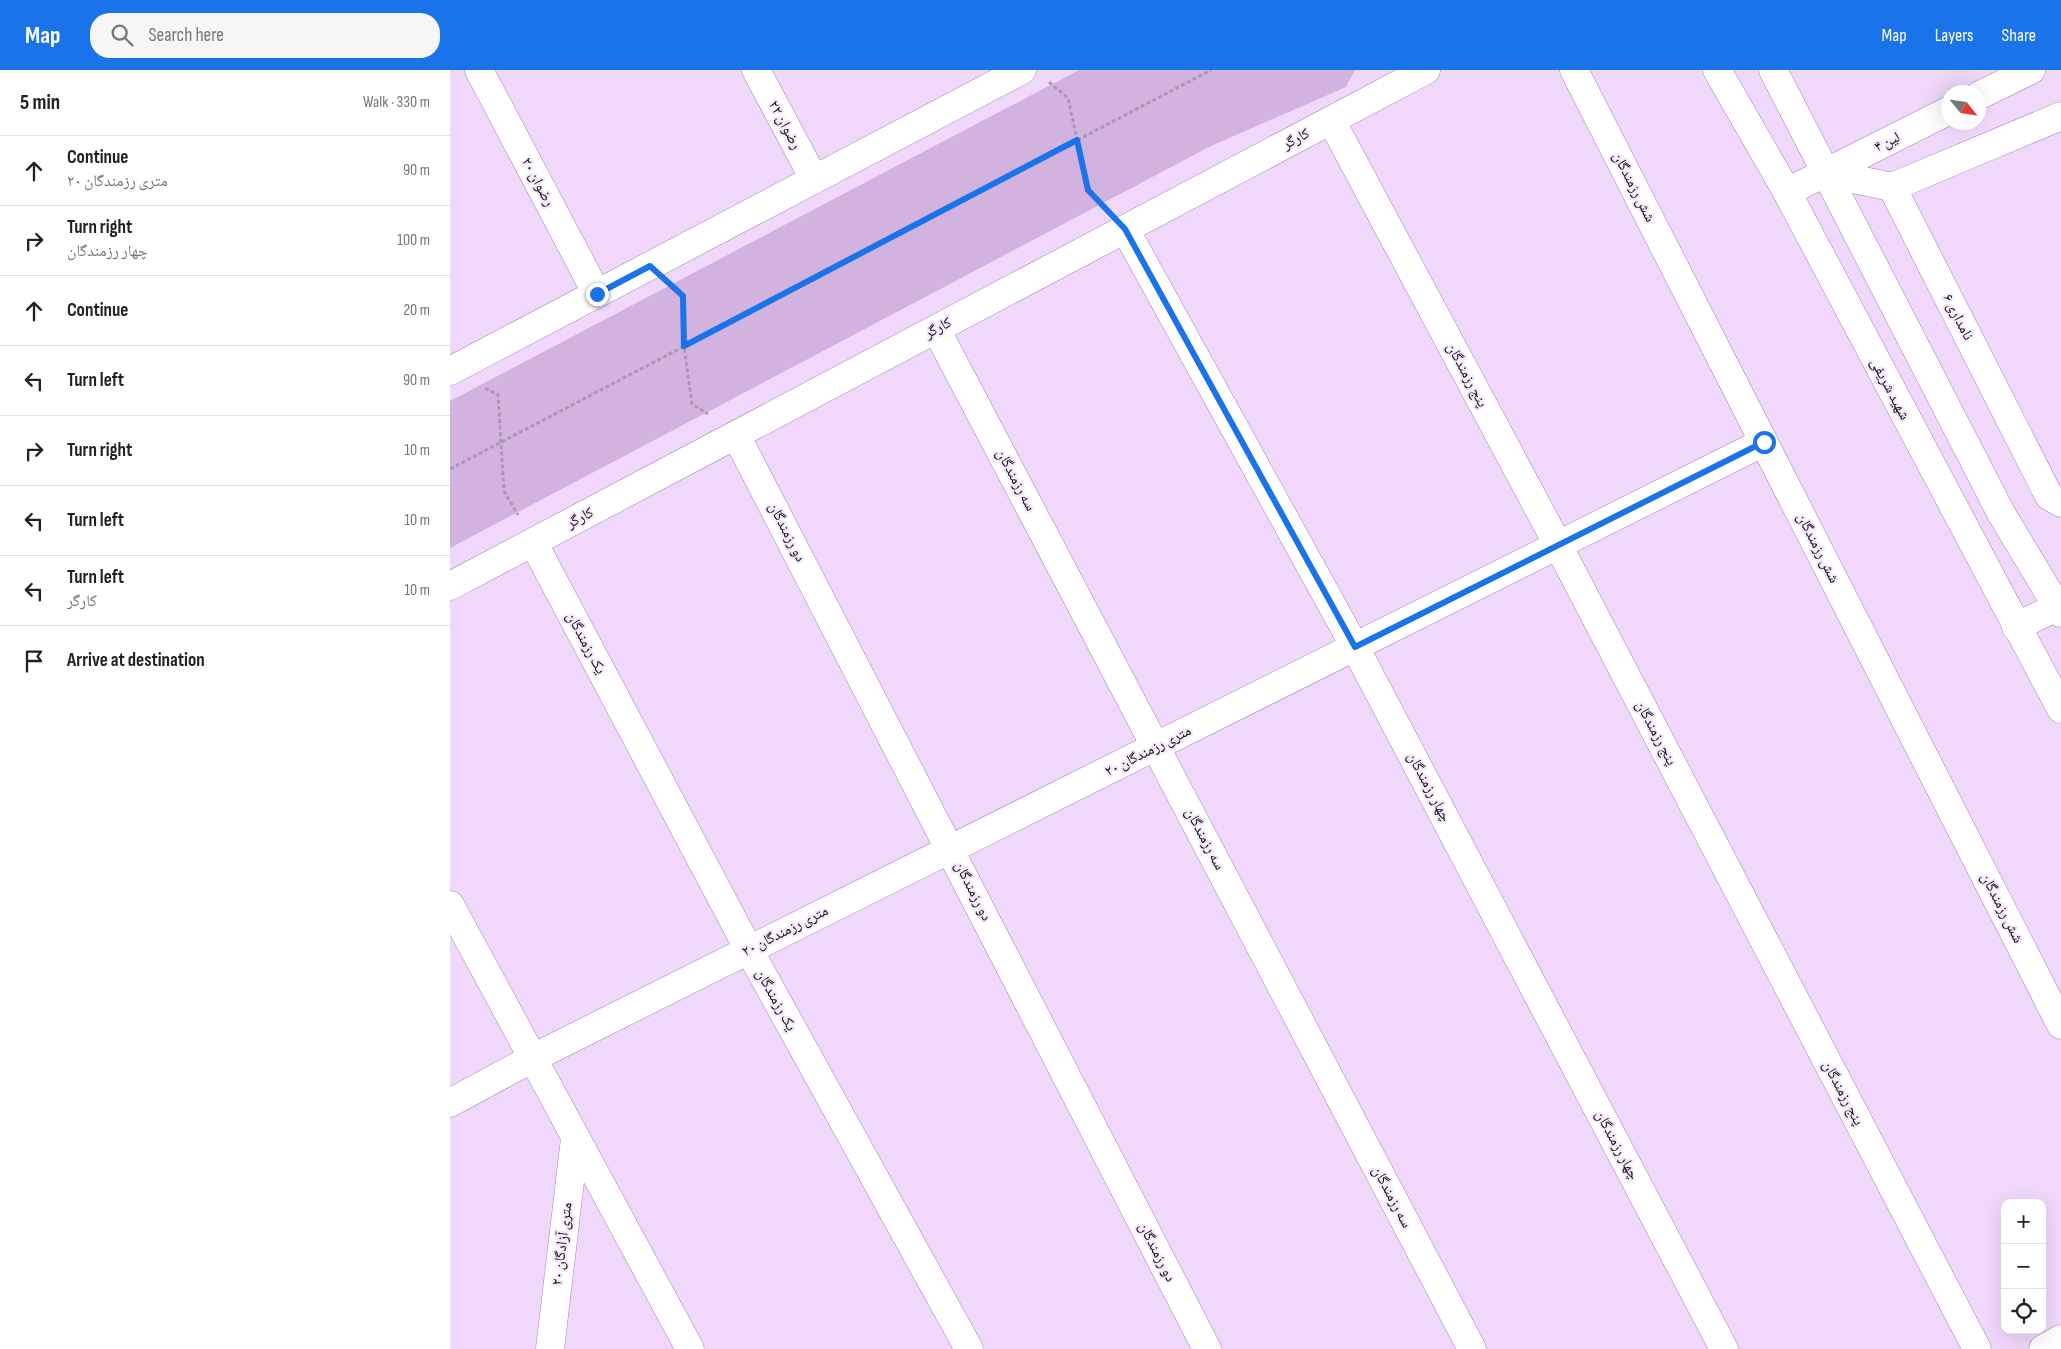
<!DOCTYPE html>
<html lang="en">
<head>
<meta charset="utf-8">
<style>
  :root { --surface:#fff; --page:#f6f6f6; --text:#222; --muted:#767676; --line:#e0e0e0; --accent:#1a73e8 }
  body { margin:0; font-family:"Sofia Sans Condensed","Noto Naskh Arabic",sans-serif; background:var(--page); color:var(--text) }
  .controls { position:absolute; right:15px; bottom:15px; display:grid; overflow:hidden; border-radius:10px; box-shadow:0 5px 20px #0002 }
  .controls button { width:45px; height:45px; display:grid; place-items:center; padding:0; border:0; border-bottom:1px solid var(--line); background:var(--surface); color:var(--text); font:25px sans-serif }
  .compass { position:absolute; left:1491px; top:15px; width:45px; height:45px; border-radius:50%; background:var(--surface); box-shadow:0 5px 20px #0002; rotate:120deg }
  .stop { position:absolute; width:15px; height:15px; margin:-11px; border:4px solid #1a73e8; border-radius:50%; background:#fff }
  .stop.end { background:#1a73e8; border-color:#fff; box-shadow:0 1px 5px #0008 }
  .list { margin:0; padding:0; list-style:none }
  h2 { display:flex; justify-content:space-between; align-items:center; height:65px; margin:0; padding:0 20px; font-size:21px }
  h2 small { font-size:16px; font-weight:400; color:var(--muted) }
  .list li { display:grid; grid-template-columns:32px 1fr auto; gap:15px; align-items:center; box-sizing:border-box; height:70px; padding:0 20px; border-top:1px solid var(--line) }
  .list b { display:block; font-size:19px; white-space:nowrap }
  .list p { margin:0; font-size:16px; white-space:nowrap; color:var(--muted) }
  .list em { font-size:16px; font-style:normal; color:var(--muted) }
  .icon { flex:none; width:28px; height:28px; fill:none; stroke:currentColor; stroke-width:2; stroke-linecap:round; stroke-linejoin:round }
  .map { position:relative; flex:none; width:1611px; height:1279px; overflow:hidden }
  header { display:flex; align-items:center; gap:30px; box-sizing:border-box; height:70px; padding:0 25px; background:var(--accent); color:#fff }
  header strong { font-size:24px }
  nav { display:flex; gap:28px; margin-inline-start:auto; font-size:18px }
  .search { width:350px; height:45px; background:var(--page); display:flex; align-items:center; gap:12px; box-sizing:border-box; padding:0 18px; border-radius:20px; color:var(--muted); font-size:19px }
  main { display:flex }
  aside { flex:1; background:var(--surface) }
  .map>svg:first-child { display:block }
  .green { fill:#d2b3df }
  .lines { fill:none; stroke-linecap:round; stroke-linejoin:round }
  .minor-casing { stroke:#a883b8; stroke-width:29 }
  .path { stroke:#ab97b4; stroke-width:3; stroke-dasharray:4 2.5; stroke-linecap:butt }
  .minor { stroke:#fff; stroke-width:28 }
  .route { stroke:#1a73e8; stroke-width:6 }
  .labels { text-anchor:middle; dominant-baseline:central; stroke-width:4.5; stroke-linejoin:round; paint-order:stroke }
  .street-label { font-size:15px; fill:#17091c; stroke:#f4ecf7 }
</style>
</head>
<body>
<header>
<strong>Map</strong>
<div class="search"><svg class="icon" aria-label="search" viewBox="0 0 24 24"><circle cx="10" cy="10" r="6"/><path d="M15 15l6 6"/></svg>Search here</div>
<nav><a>Map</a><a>Layers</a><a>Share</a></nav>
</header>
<main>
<aside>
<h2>5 min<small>Walk · 330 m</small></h2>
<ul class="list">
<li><svg class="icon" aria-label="ahead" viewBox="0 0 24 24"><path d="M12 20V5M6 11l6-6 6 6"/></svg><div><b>Continue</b><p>۲۰ متری رزمندگان</p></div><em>90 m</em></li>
<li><svg class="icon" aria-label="right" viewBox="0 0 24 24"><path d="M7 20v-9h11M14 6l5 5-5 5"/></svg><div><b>Turn right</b><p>چهار رزمندگان</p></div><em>100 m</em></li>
<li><svg class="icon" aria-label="ahead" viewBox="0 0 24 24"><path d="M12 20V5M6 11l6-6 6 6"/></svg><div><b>Continue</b></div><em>20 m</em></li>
<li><svg class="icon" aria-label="left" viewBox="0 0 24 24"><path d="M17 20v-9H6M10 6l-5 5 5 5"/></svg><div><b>Turn left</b></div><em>90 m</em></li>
<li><svg class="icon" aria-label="right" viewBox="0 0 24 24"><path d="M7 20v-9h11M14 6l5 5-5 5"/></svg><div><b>Turn right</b></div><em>10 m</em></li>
<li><svg class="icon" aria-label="left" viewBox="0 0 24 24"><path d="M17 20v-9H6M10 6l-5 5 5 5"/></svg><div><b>Turn left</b></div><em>10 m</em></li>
<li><svg class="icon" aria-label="left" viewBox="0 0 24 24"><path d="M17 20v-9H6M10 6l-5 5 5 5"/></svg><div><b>Turn left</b><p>کارگر</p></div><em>10 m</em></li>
<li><svg class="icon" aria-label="arrive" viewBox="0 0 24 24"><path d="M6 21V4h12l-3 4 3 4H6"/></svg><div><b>Arrive at destination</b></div></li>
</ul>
</aside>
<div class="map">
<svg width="1611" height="1279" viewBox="0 0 1611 1279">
  <rect width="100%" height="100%" fill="#f0d8fa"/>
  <!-- green -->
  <path class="green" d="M629,0H905L896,17L761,76L0,478V331Z"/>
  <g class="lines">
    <!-- minor casing -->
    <g class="minor-casing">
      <path id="minor" d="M29,0L147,224
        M306,0L364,109
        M1124,0L1611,955
        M1267,0L1337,122L1611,639
        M1323,0L1551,443L1611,543
        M1528,26L1581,0
        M881,50L1108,475L1527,1279
        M1375,103L1442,117L1599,426L1611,433
        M1442,117L1611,46
        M1337,122L1498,41
        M675,159L905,577L1274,1279
        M486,259L1022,1279
        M0,301L572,0
        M286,365L757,1279
        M83,472L299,880L519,1279
        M0,516L976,0
        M1566,557L1611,535
        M0,835L240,1279
        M0,1033L81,989L1314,372
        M100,1279L125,1069
        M1593,1279L1611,1269"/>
    </g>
    <!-- path -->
    <path class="path" d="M599,12L618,28L638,120L653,136
      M224,218L233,226L234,276L242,334L258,344
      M35,318L48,325L54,421L68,445
      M0,399L761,0"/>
    <!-- minor -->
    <use href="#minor" class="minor"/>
  </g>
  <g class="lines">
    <!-- route -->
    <path class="route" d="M147,224L200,196L233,226L234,276L627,70L638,120L675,159L905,577L1314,372"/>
  </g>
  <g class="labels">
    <!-- street labels -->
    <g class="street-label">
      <text transform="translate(335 55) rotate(62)">رضوان ۲۲</text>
      <text transform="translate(846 69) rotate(-28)">کارگر</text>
      <text transform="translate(1437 72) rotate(-27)">لین ۴</text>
      <text transform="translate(88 112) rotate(62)">رضوان ۲۰</text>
      <text transform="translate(1184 117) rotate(63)">شش رزمندگان</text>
      <text transform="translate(1508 247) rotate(63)">نامداری ۶</text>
      <text transform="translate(488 258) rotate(-28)">کارگر</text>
      <text transform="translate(1017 305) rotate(62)">پنج رزمندگان</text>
      <text transform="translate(1440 319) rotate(62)">شهید شریفی</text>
      <text transform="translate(566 410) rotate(62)">سه رزمندگان</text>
      <text transform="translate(130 448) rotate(-28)">کارگر</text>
      <text transform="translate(337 462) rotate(63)">دو رزمندگان</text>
      <text transform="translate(1368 478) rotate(63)">شش رزمندگان</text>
      <text transform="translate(136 573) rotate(62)">یک رزمندگان</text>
      <text transform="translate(1206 663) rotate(62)">پنج رزمندگان</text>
      <text transform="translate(698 681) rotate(-27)">۲۰ متری رزمندگان</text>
      <text transform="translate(979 717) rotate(62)">چهار رزمندگان</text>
      <text transform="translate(755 769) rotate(62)">سه رزمندگان</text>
      <text transform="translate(523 821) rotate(63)">دو رزمندگان</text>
      <text transform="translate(1552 838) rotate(63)">شش رزمندگان</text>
      <text transform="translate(335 861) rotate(-27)">۲۰ متری رزمندگان</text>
      <text transform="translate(326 930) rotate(61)">یک رزمندگان</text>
      <text transform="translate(1393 1023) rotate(62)">پنج رزمندگان</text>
      <text transform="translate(1167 1075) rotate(62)">چهار رزمندگان</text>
      <text transform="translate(942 1127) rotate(62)">سه رزمندگان</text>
      <text transform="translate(112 1174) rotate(-83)">۲۰ متری آزادگان</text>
      <text transform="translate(707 1182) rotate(63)">دو رزمندگان</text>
    </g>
  </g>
</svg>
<div class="controls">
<button>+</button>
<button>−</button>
<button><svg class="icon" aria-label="locate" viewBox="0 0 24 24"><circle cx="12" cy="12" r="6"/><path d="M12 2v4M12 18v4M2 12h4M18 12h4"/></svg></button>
</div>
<svg class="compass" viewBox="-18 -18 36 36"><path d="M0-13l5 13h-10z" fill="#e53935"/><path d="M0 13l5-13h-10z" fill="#767676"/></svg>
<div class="stop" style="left:1314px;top:372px"></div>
<div class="stop end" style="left:147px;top:224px"></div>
</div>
</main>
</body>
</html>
